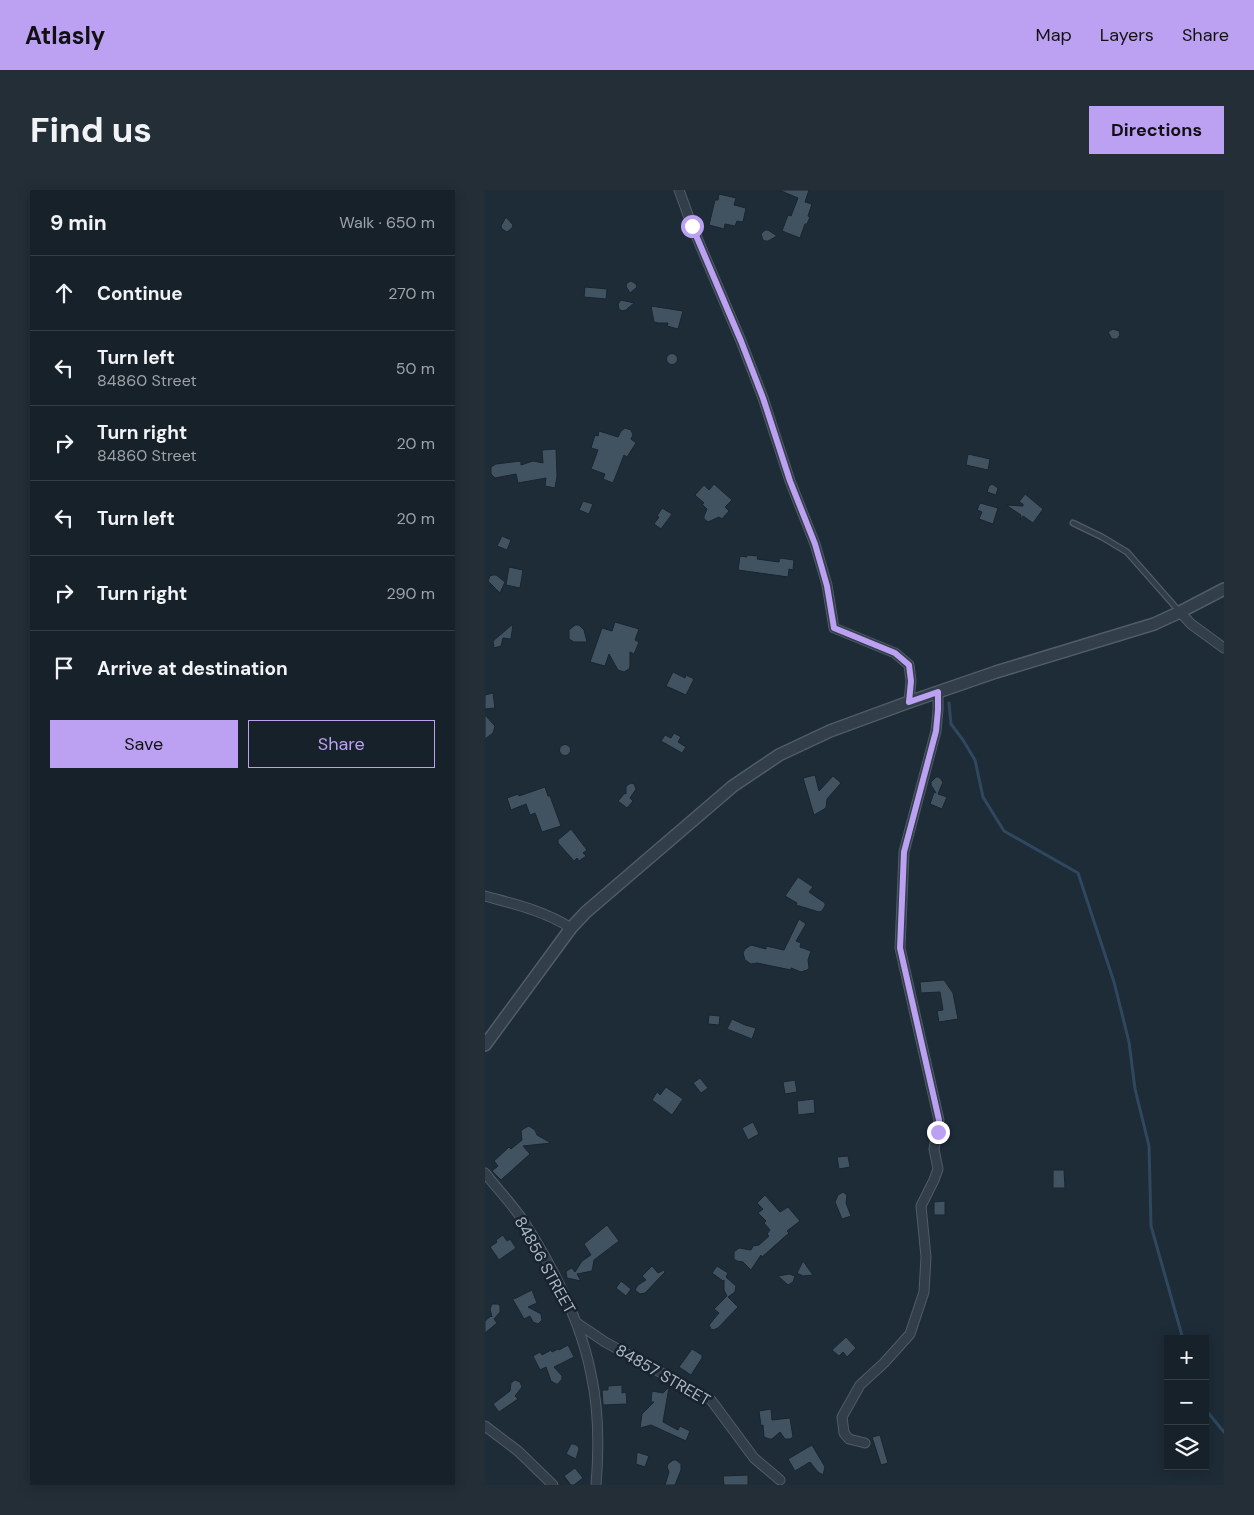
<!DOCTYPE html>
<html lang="en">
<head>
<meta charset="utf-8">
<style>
  :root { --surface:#16212a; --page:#232e36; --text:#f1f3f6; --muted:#9ea3a8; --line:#353e47; --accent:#bca0f2 }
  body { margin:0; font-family:"DM Sans",sans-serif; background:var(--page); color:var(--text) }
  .controls { position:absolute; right:15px; bottom:15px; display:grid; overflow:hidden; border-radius:0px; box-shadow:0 2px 12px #0003 }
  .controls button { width:45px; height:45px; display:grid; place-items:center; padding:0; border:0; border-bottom:1px solid var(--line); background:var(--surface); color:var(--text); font:25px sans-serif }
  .stop { position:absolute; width:15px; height:15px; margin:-11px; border:4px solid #bca0f2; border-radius:50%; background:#fff }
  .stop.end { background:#bca0f2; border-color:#fff; box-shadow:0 1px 5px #0008 }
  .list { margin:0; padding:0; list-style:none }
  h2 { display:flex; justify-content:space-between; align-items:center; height:65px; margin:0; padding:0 20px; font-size:21px }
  h2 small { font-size:16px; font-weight:400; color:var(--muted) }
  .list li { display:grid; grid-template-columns:32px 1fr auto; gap:15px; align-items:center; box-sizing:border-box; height:75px; padding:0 20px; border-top:1px solid var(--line) }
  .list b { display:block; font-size:19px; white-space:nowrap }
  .list p { margin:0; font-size:16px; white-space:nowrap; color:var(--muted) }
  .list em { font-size:16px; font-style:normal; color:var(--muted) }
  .actions { display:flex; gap:10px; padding:15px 20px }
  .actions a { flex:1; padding:11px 0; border:1px solid var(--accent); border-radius:0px; text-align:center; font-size:18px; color:var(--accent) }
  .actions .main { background:var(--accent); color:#111 }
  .icon { flex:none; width:28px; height:28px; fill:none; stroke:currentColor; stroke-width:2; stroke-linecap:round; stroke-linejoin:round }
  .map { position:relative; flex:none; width:739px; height:1295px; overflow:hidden; border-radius:0px }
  header { display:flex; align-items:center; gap:30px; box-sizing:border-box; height:70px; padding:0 25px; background:var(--accent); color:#111 }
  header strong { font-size:24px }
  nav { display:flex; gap:28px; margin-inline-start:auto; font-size:18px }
  .intro { display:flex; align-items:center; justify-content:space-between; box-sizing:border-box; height:120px; padding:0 30px }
  h1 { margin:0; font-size:35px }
  .button { padding:12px 22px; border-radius:0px; background:var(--accent); color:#111; font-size:18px; font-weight:700 }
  main { display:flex; gap:30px; padding:0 30px }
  aside { flex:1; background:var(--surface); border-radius:0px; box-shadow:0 2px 12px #0003 }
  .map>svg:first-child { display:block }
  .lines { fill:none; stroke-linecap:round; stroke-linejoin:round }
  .stream { stroke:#2f485f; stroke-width:3 }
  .building { fill:#415261; stroke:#1a252f }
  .service-casing { stroke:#505c67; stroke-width:7 }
  .minor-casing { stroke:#505c67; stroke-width:11 }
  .tertiary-casing { stroke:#505c67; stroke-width:14 }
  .service { stroke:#323e49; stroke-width:4.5 }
  .minor { stroke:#323e49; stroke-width:9 }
  .tertiary { stroke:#323e49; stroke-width:11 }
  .route { stroke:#bca0f2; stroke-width:6 }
  .labels { text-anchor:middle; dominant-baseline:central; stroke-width:5; stroke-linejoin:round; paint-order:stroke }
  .street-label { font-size:16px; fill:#acb9c6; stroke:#18232d }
</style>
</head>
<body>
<header>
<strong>Atlasly</strong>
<nav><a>Map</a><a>Layers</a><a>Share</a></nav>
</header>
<div class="intro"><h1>Find us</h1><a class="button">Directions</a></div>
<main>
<aside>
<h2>9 min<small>Walk · 650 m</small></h2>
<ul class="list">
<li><svg class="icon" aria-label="ahead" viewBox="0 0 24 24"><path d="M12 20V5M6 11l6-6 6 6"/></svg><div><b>Continue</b></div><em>270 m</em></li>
<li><svg class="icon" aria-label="left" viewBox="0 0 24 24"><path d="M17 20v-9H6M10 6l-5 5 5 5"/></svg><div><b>Turn left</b><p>84860 Street</p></div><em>50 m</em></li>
<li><svg class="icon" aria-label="right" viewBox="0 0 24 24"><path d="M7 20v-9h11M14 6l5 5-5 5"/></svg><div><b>Turn right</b><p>84860 Street</p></div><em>20 m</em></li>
<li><svg class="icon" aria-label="left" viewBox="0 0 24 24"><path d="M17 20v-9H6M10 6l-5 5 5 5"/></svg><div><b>Turn left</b></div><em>20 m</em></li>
<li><svg class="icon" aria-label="right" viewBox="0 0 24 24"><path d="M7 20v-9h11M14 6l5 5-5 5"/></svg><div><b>Turn right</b></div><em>290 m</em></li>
<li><svg class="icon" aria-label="arrive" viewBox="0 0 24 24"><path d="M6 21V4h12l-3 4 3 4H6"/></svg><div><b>Arrive at destination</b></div></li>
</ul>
<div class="actions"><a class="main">Save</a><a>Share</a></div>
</aside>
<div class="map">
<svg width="739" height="1295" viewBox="0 0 739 1295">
  <rect width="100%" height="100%" fill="#1e2c38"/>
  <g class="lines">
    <!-- stream -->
    <path class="stream" d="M464,513L466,534L478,550L490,570L498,607L519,641L593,683L629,792L644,852L650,899L664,956L666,1036L698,1149
      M720,1219L739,1242"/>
  </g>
  <!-- building -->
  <path class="building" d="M294,0H324L320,12L327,14L323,26L325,27L322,34H320L315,48L297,41L303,25L306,26L313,8Z
    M234,4L251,8L249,15L261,18L258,32L252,31L250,36L240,34L239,39L224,35L230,10H233Z
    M21,27L28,35L27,38L22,42L17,39L16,36Z
    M280,40H283L292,46L283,51H280L278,50L276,44Z
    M146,91L151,94L152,97L145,103L141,96L142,93Z
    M100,97L122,99L121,109L99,107Z
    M136,110L149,113L141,120L137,121L134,119L133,114Z
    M166,116L198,121L193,139L182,136L183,133H173L169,132Z
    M628,139L634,141L635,145L632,149H627L623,142Z
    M181.5 169a5.5 5.5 0 1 1 11 0a5.5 5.5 0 1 1-11 0Z
    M140,238L146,240L148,245L146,249L151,253L142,267L139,265L128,293L118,289L120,284L106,279L113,260L106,258L110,245L113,246L114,241L133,247L136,241Z
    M71,259L72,286L70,298L60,296L61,288L33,293L31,284L10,288L6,284V277L11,274L36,271V275L48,271L58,273L57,260Z
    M483,264L505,269L503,280L481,275Z
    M229,294L247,310L240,317L244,321L237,329L234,327L223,332L219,329V326L222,319L217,314L219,313L210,305L219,295L224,300Z
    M507,294L513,298L511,305L502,302L504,296Z
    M540,304L558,319L548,333L538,326L535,330L536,325L521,315L538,316V314L534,312Z
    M98,311L108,314L104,324L94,320Z
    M495,313L513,318L508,334L494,329L497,322L492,320Z
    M177,318L187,324L176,339L169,334L174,327L172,326Z
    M17,346L26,350L22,360L12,356Z
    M262,365L273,366L272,369L294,372L295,368L309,370L308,380L304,379L303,387L253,380L255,366L262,367Z
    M24,377L38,380L35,398L21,395Z
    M8,385H11L20,392L15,403L3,391L5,386Z
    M130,432L154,439L150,450L154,452L149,464L145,462V476L144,479L139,482L133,480L124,464L120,476L105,472L117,438L127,441Z
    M28,434L26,449L18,448L16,456L9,458L8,451Z
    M90,435H94L99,440L102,452H89L84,449V440Z
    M188,482L200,488L201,485L209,489L201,505L181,496Z
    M8,503L10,518L0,519V505Z
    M0,525L10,536L8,543L0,549Z
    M189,543L196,547L193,552L201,557L197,563L176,551L180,545L186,548Z
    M74.5 560a5.5 5.5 0 1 1 11 0a5.5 5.5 0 1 1-11 0Z
    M330,585L334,601L348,586L356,593L342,609L341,618L329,625L318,588Z
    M451,587H454L458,592L453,604L462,607L457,619L445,614L449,602L451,603L446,595V592Z
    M146,593L149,594L151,599L145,608L148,611L142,618L133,611L140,603L141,604V596Z
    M60,597L63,606H65L76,636L57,642L50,623L45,625L41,614L26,620L22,608L33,604L34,606Z
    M86,639L102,660L98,663L101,666L94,671L92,668L89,671L73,653V650Z
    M313,687L328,697L324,702L340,713V716L337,721L334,722L311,715L312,713L300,706Z
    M314,729L321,734L311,751L316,753L315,757L326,761L323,770L324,778L322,780L316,782L306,778V780L272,773L266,774L260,770L258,763L260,759L266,755L281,759V756L299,760Z
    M459,790L468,803L473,829L454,832L452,821L458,820L455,802L436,803L435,792Z
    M224,825L235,826L234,835L223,834Z
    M247,829L260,835L271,838L267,849L242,839Z
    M215,888L223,898L216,903L208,893Z
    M310,890L312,902L300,904L298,892Z
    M181,897L198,909L187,925L167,910L172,902L175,905Z
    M329,909L330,923L313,925L312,911Z
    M268,932L274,944L263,950L257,938Z
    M44,936L50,940L52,945L66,953L38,956L45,964L16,990L7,981L13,976L9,971L24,957L26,959L37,950L36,941L38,939Z
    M363,966L365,977L354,979L352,967Z
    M568,980H579L580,998H568Z
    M358,1002L362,1005L361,1013L366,1026L357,1029L350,1012L353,1005Z
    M280,1005L295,1022L303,1017L315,1031L302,1041L304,1043L277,1067L276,1065L266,1080L258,1072L252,1071L249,1069V1062L254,1058L266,1060L268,1056L274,1055L284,1046L282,1044L285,1040L279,1033L281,1031L273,1023L278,1019L272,1013Z
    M460,1011V1025H449V1012Z
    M122,1035L134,1051L109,1070L107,1081L92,1084L96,1091L82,1088L81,1082L83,1080L87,1078L90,1082L97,1071L106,1065L99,1054Z
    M18,1045L22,1051L25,1049L31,1058L14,1070L5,1057L12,1052L11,1050Z
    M318,1071L328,1085L318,1086L312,1083Z
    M167,1076L173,1083L179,1080L180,1082L160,1103L155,1104L150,1100L153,1095L161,1090L157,1086Z
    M232,1076L243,1083L241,1087L251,1096L250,1102L243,1107L253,1117L233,1138L228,1140L226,1139L224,1135L234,1123L229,1119L242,1106L239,1100V1090L238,1091L227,1083Z
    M304,1084L310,1086L308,1092L303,1095L293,1086Z
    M136,1091L146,1099L141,1106L131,1098Z
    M47,1100L52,1113L43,1117L56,1124L57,1130L53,1134L48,1132L45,1126L39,1129L27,1108L29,1109Z
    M7,1114H13L15,1116V1122L9,1129L12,1133L0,1143V1131L6,1126L7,1127L5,1119Z
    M361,1147L371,1158L362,1167L358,1162L354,1166L347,1160Z
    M83,1155L89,1167L69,1177L77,1186V1189L73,1194H71L66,1191L61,1177L55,1180L48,1166L55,1162L57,1165L66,1160L67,1162L73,1159L74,1160Z
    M207,1159L217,1165V1168L206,1185L194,1177Z
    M30,1190L35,1192L37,1197L30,1206L33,1209L14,1222L8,1214L25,1201L26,1193Z
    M137,1195V1203L141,1202L142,1214L118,1215L117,1200H123V1196Z
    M184,1197L178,1232L193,1240L195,1236L205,1241L201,1251L166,1235L155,1238L157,1224L169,1212H166L167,1201L178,1203Z
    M286,1219L287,1230L305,1228L308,1247L305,1249H300L295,1242L287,1249H284L279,1247L278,1235L276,1236L274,1221Z
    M395,1245L403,1273L396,1275L387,1247Z
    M86,1254H89L93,1256L94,1259L91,1269L81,1264Z
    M327,1255L340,1277L338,1285L333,1282L325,1272L310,1281L303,1269Z
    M152,1262L164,1266L160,1277L151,1274Z
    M188,1270H191L196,1274V1280L190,1295H180L184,1282L182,1277L183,1274Z
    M90,1278L98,1288L89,1295H86L79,1286Z
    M263,1285V1295H239L238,1286Z"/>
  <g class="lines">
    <!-- service casing -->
    <g class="service-casing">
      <path id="service" d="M588,333L617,347L642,362L694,421"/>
    </g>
    <!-- minor casing -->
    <g class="minor-casing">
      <path id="minor" d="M194,0L207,36L256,151L278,208L305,291L330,354L342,395L349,438L410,463L424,475L426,491L424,512
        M695,422L706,434L739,458
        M0,706C29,714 60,721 86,738
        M0,983C14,1001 31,1018 43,1038C71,1083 96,1132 106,1184C114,1220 114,1259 111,1295
        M92,1133L120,1152L226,1210L269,1268L295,1290
        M0,1236L33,1261L68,1295
        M380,1253L364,1249L359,1243L357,1227L375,1195L399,1173L425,1144L439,1102L441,1067L436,1016L449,990L453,979L449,959L454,930L415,758L419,662L451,541L453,520V502"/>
    </g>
    <!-- tertiary casing -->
    <g class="tertiary-casing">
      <path id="tertiary" d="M0,855L86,738L101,722L248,596L294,565L345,541L424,512L511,482L669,434L695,422L739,399"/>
    </g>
    <!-- service -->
    <use href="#service" class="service"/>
    <!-- minor -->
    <use href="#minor" class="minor"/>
    <!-- tertiary -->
    <use href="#tertiary" class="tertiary"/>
  </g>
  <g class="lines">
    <!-- route -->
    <path class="route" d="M207,36L256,151L278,208L305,291L330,354L342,396L349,438L410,463L424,475L426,491L424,512L453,502V520L451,541L419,662L415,758L454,930L453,942"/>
  </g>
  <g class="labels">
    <!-- street labels -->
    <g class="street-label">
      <text transform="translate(60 1075) rotate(61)">84856 STREET</text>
      <text transform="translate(178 1185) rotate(30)">84857 STREET</text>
    </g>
  </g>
</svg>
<div class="controls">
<button>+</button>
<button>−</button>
<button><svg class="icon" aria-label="layers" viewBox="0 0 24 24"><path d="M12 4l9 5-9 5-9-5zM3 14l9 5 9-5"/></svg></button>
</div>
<div class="stop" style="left:207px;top:36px"></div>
<div class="stop end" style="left:453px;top:942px"></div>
</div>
</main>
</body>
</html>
